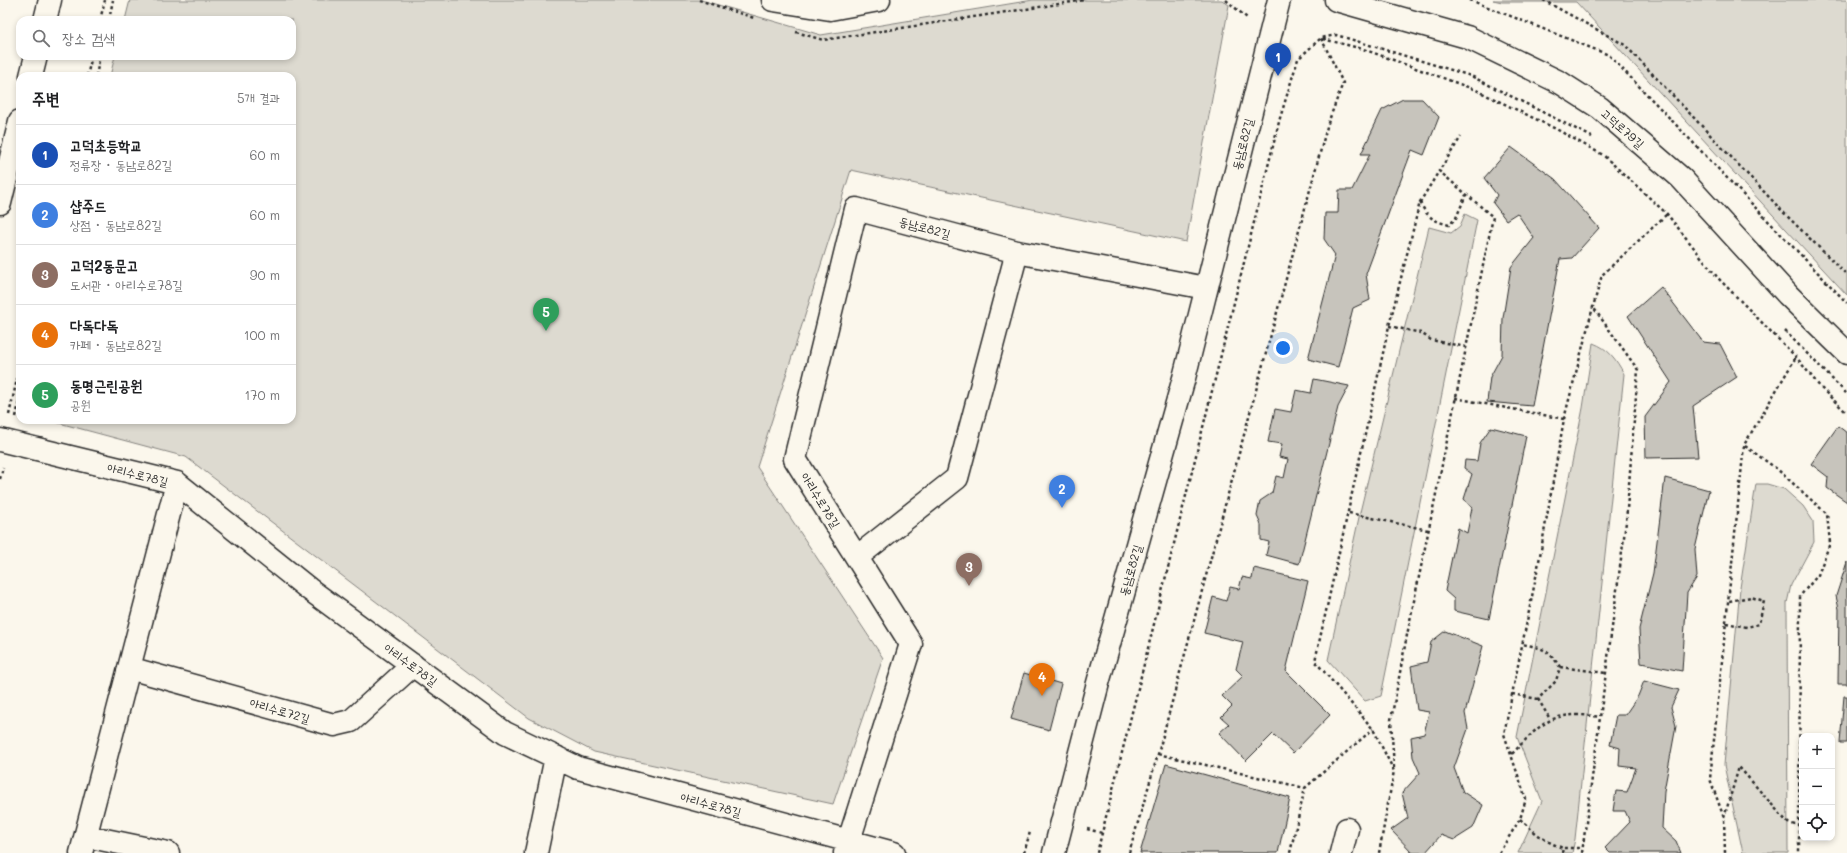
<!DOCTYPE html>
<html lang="ko">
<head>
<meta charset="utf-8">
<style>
  :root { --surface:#fff; --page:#f2f2f2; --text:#202124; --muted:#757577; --line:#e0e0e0; --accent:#b45309 }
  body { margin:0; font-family:Mali,"Poor Story",sans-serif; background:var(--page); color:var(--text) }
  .controls { position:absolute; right:12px; bottom:12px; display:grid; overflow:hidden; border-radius:8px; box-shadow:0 2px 6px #0003 }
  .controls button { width:36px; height:36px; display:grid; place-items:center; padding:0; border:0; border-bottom:1px solid var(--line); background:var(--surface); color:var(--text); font:20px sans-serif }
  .you { position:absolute; left:1283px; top:348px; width:14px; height:14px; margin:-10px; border:3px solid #fff; border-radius:50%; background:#1a73e8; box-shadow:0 0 0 6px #1a73e833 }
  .badge { display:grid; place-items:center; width:26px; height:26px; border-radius:50%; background:var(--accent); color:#fff; font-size:13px; font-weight:700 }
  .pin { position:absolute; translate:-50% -33px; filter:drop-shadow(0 1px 2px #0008) }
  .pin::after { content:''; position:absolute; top:21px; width:14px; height:12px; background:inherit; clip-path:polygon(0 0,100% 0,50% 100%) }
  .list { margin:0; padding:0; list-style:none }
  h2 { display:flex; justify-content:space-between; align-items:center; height:52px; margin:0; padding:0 16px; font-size:17px }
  h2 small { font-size:13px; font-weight:400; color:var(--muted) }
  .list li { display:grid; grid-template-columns:26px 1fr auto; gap:12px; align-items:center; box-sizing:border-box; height:60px; padding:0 16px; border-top:1px solid var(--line) }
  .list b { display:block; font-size:15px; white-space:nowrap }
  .list p { margin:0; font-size:13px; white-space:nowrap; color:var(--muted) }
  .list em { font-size:13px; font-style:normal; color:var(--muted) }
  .icon { flex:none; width:22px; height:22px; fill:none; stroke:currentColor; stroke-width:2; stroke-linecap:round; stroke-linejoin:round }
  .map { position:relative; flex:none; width:1847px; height:853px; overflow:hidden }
  .search { position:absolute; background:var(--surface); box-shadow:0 2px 6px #0003; left:16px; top:16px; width:280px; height:44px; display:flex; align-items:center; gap:10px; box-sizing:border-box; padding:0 14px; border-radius:12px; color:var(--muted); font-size:15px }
  .panel { position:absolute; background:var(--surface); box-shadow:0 2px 6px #0003; left:16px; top:72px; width:280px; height:352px; border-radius:12px }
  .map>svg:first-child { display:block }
  .green { fill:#dddad0; stroke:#84827e }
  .building { fill:#c7c4bc; stroke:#2b2b2b }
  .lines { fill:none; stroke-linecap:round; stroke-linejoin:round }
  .minor-casing { stroke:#2b2b2b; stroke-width:25 }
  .major-casing { stroke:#2b2b2b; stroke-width:25 }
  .path { stroke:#2b2b2b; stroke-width:2.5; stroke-dasharray:3 3; stroke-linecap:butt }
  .minor { stroke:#fbf7ec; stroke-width:22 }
  .major { stroke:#fbf7ec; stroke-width:22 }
  .labels { text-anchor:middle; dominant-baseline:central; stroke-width:4; stroke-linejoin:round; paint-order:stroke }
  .street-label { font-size:12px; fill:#2b2b2b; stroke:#fbf7ec }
</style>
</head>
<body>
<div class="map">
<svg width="1847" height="853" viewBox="0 0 1847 853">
  <rect width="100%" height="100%" fill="#fbf7ec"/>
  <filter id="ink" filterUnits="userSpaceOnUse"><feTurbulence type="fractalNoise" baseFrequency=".025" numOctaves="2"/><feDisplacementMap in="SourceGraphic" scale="8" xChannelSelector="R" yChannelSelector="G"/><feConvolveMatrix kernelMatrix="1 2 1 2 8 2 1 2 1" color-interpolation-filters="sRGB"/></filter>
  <g filter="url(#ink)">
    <!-- green -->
    <path class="green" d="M130,0H701L821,35L1033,0H1222L1229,5L1186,242L851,170L757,467L883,658L833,804L594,752L529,718L186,457L48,420H292V76H110L115,56H292V20H125Z
      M1493,0H1847V295L1576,2H1502Z
      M1465,214L1477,220L1381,696L1365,701L1328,660L1361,508L1429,227L1451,233L1460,226Z
      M1593,343C1609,349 1616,359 1624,374L1575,839L1572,853H1518L1542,801L1517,737L1583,408Z
      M1756,484H1767L1784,489L1803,506L1813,521L1814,542L1791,585L1787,603L1788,853H1743L1724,765L1740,588Z"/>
    <!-- building -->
    <path class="building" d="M1403,99H1422L1439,117L1424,155L1412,150L1366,274L1370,300L1353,308L1338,367L1308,359L1335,255L1324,239L1325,213H1338L1339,190H1352L1370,154H1361L1382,110Z
      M1511,147L1555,179L1599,228L1572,258L1560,259L1532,406L1487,402L1490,377L1502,355L1503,318L1511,267L1534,238L1517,213L1506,220L1493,203L1497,195L1484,178Z
      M1661,287L1703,342L1720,344L1737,377L1693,406L1698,457L1646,458L1645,417L1671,382L1628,316Z
      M1314,379L1349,386L1338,407L1299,564L1266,555L1269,542L1261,540V525L1257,516L1260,501L1272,493L1276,476L1284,478L1288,459L1279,457L1282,444L1268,442L1275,409L1291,412L1296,390L1311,393Z
      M1838,426L1847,433V502L1827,488L1828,477L1811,464Z
      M1491,427L1526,436L1489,619L1454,611V599L1445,591L1458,528L1467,533L1472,508L1464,499L1472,474L1464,468L1465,460L1477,461L1480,443Z
      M1665,478L1709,490L1695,549L1697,577L1687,593L1682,671L1641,663L1639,629L1653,573Z
      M1847,562V684H1838L1839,609L1836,596Z
      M1254,568L1308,581L1286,671L1330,715L1293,753L1273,734L1246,761L1219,733L1229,724L1221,717L1232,706L1222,696L1243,676L1236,669L1243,642L1204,633L1213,597L1226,601L1230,587L1239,589L1242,577L1252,579Z
      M1445,631L1483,646L1465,713L1468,729L1454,768L1463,792L1483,805L1473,828L1454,840L1441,835L1425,853H1413L1391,830L1408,818L1402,793L1420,773L1413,757L1411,737L1424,734L1429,712L1417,710L1411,666L1427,662L1431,642Z
      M1024,673L1061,684L1049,730L1011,719Z
      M1644,681L1679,690L1671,707L1676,726L1664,791L1662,828L1676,841L1681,853H1610L1605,848L1630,822L1625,811H1613L1616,791L1627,792L1636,768L1619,766L1620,748L1610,745L1616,715H1625L1638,696Z
      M1844,696H1847V743H1840Z
      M1166,764L1290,798L1278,853H1140Z"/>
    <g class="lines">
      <!-- minor casing -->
      <g class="minor-casing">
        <path id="minor" d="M773,0L830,9L879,0
          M1336,0L1467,37L1561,83L1600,108L1681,178L1788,295L1847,353
          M0,440L177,483L309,589L505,733L578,768L894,853
          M857,557L957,478L1017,252
          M129,668L334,725L351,721L413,665
          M86,836L168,853
          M81,853L177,483
          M536,853L556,757
          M845,853L911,644L795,459L856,209L1017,252L1206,288
          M1054,853L1098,683L1184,378L1279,0
          M1341,853L1347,829"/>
      </g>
      <!-- major casing -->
      <g class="major-casing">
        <path id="major" d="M45,20L50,0
          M31,76L36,56
          M0,203L20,121"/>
      </g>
      <!-- path -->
      <path class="path" d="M699,0L754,18
        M1226,0L1247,18
        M1470,0L1609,55L1847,303
        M1543,0L1625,45L1786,215L1847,275
        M100,20L105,0
        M109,20L113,0
        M796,32L823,40L1085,0
        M1323,39L1363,49L1476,90L1556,129L1603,155L1667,214L1718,278L1796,357L1821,388L1847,413
        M87,76L92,56
        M96,76L100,56
        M1420,202C1428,218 1432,220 1449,225L1456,218L1466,195
        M1389,326L1421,333L1431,340L1466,347
        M1785,331L1847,394
        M1455,398L1564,419
        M9,415L20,366
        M16,417L20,398
        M1745,446L1777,469L1827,514L1830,543L1818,575L1800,596L1799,853
        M0,479L3,467
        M1349,513L1428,530
        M1726,623L1747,627L1759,624L1764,601L1751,597L1729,601
        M1560,667L1606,673
        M1512,694L1538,699L1556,681L1560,667C1548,649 1542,648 1522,644
        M1538,699L1550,719
        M1158,754L1305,788
        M1512,754C1543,721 1553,710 1600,717
        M1394,768L1391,720L1407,635L1493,217L1439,171L1461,137
        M1724,818L1739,767L1788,823L1799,826
        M1520,819C1534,832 1545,842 1563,848
        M1087,829L1102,833
        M1024,853L1030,832
        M1097,853L1280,118L1298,59L1321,38L1336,35L1343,37L1471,76L1592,137
        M1129,853L1158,754L1328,123L1343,83L1321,38
        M1290,853L1305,788L1373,729
        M1379,853L1394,771L1373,729L1315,661L1389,326L1420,202L1439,171
        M1499,853L1520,819L1526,799L1504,734L1538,567L1564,419L1593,307L1602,275L1667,214
        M1562,853L1563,848H1582
        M1582,853L1626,522L1638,370L1593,307
        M1725,853L1724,818L1710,779L1744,445L1796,357"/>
      <!-- minor -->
      <use href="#minor" class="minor"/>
      <!-- major -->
      <use href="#major" class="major"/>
    </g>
  </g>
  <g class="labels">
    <!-- street labels -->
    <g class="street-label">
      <text transform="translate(1623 128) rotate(41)">고덕로79길</text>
      <text transform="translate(1242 144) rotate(-76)">동남로82길</text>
      <text transform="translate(925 227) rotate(15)">동남로82길</text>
      <text transform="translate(138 474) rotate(14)">아리수로78길</text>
      <text transform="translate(821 500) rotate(58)">아리수로78길</text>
      <text transform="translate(1130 570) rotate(-74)">동남로82길</text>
      <text transform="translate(411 664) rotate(36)">아리수로78길</text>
      <text transform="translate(280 710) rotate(16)">아리수로72길</text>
      <text transform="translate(711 804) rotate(15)">아리수로78길</text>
    </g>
  </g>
</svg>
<div class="controls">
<button>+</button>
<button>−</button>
<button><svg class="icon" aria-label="locate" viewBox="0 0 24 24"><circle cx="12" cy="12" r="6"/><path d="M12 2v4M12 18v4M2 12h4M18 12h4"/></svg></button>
</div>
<div class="you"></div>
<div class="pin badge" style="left:1278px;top:76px;background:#1a4fb4">1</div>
<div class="pin badge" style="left:1062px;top:508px;background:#3f7fe0">2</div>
<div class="pin badge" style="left:969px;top:586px;background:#8d6e63">3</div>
<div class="pin badge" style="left:1042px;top:696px;background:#e8710a">4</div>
<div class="pin badge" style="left:546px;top:331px;background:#2e9e5b">5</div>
<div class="search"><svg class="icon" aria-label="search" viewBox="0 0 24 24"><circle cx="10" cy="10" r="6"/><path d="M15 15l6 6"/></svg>장소 검색</div>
<section class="panel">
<h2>주변<small>5개 결과</small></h2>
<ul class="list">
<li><span class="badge" style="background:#1a4fb4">1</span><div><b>고덕초등학교</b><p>정류장 · 동남로82길</p></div><em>60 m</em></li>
<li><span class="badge" style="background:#3f7fe0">2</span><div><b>샵주드</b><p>상점 · 동남로82길</p></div><em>60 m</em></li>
<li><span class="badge" style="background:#8d6e63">3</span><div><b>고덕2동문고</b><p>도서관 · 아리수로78길</p></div><em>90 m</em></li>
<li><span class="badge" style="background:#e8710a">4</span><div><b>다독다독</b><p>카페 · 동남로82길</p></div><em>100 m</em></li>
<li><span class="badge" style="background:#2e9e5b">5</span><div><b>동명근린공원</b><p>공원</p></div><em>170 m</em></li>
</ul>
</section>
</div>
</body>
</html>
